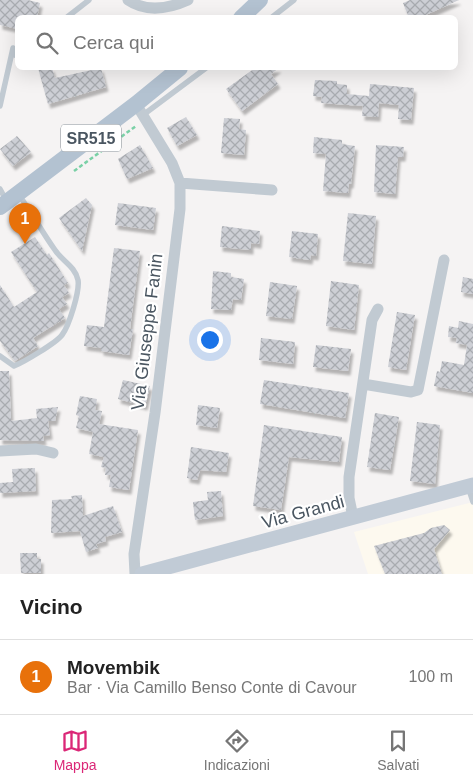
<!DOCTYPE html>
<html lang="it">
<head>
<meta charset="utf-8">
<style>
  :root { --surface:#fff; --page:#f2f2f2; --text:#222; --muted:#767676; --line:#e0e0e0; --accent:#db2777 }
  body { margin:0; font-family:Helvetica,sans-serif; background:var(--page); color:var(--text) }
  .you { position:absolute; left:209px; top:339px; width:18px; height:18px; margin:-12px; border:4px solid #fff; border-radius:50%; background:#1a73e8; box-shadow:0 0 0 8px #1a73e833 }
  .badge { display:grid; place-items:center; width:32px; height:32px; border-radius:50%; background:var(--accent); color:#fff; font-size:16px; font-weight:700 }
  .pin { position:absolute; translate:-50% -41px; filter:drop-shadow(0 1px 2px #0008) }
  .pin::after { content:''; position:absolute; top:26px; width:18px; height:15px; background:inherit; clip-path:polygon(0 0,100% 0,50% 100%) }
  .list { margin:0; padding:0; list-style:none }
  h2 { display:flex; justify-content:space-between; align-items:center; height:65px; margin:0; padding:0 20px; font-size:21px }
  h2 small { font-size:16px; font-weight:400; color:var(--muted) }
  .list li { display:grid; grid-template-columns:32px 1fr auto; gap:15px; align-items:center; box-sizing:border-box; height:75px; padding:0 20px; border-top:1px solid var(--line) }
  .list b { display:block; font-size:19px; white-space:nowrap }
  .list p { margin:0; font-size:16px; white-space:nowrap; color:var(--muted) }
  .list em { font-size:16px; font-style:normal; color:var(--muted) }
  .icon { flex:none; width:28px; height:28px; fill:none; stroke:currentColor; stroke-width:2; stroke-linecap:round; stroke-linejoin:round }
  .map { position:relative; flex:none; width:473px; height:574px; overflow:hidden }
  .search { position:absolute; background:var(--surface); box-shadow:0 5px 20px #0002; left:15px; right:15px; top:15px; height:55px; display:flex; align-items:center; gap:12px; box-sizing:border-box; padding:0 18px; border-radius:8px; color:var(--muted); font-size:19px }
  .sheet { height:140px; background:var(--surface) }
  nav { display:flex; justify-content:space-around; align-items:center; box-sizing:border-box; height:70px; border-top:1px solid var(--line); background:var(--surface); font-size:14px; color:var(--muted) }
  nav a { display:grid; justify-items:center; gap:2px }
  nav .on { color:var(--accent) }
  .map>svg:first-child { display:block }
  .commercial { fill:#fdf9ef }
  .building { fill:url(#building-cross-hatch); filter:url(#shadow) }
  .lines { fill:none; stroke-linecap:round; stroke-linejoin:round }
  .path { stroke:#7ad0a6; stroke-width:2.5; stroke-dasharray:4 2.5; stroke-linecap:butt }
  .service { stroke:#c1cad2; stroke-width:5.5 }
  .minor { stroke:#c1cad2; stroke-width:11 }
  .secondary { stroke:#c1cbd6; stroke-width:15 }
  .primary { stroke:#b3c2d1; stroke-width:16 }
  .labels { text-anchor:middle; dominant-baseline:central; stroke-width:4.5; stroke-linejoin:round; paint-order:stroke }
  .shield { fill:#fff; stroke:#808990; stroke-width:1 }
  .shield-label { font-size:16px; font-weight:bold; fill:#4a5661 }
  .street-label { font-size:18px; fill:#4a5661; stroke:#fff }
</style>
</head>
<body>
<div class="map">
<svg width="473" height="574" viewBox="0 0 473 574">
  <defs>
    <pattern id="building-cross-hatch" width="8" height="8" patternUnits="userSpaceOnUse" patternTransform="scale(1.25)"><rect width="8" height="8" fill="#cdcfd5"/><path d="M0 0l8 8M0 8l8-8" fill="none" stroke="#a8abb0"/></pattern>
    <filter id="shadow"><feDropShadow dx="2.5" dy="4.5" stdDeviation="1" flood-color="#0004"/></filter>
  </defs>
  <rect width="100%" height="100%" fill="#f5f3f3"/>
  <!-- commercial -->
  <path class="commercial" d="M473,502V574H368L354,532Z"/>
  <!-- building -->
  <path class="building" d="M0,0H28L40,3L37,18H18V29L0,25Z
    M410,0H459L419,18H409L403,3Z
    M38,68H52L55,78L101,68L106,87L48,104Z
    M255,68H279L271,74L278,84L242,111L226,89Z
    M315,80L337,81V84L347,85V94L369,96L370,84L414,88L411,120L398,119L399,105L379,103L378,117L362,116L363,106L321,103L322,97L313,96Z
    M186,117L197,135L177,146L167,128Z
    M224,118L240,119L239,129L246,130L244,155L221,153Z
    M17,136L31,152L13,166L0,149Z
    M314,137L342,140V144L355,146L351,184H349L348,193L323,191L326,154L313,153Z
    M140,145L153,168L127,179L118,159Z
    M376,145L404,147L403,157H398L395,194L374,192Z
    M86,198L92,205L82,251L59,218Z
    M118,203L156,208L153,230L115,225Z
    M348,213L376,216L372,264L343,261Z
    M222,226L260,231L259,244L251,243V250L220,247Z
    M292,231L318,234L316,256L311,255L310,260L289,257Z
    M35,237L47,255L49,253L68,283L64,285L69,293L62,297L67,304L59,309L65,318L33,338L38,346L15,361L0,341V285L14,307L37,292L11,252Z
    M114,248L140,251L130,329H133L129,355L101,351V348L84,346L87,325L104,327Z
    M213,271L231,273V277L244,279L241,300L233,299L231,310L211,309Z
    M463,277L473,279V294L461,292Z
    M331,281L359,285L354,330L326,326Z
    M270,282L297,286L292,319L266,316Z
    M397,312L415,315L406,370L388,367Z
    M459,321L473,324V393L434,386L437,371L440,372L442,361L464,365L467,345L456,343L457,338L448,337L449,326L458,328Z
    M261,338L295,342L293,364L259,360Z
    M316,345L351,349L348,371L313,367Z
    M0,371H9L11,421L37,418L36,409L58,407L55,421H48L50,435L43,436L44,441L0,440Z
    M123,380L150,386L145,406L118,399Z
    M264,380L349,393L345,418L260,404Z
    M80,396L97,399L95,410L102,411L99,424L138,430L129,490L109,487L111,475H105L106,468L101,467L104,457L89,454L93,432L76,428L79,416L76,415Z
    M198,405L220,408L217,428L196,425Z
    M375,413L399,417L390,470L367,467Z
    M417,422L440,425L435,484L410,481Z
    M264,425L342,437L339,462L289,457L281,510L253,506Z
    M191,447L229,453L226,472L200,470L197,480L187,478Z
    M35,468L36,491L0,493V483L13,482L12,469Z
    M221,491L223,516L195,520L193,502L208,500L207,492Z
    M82,495L83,516L113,506L122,532L105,537L106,541L96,544L98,548L86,552L80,531L51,533L52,500L72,499L71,496Z
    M444,525L450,530L434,549L442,574H385L374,546L424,533L431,528Z
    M20,553H37V559H41V573H21Z"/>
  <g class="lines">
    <!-- path -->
    <path class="path" d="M74,171L136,126"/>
    <!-- service -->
    <path class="service" d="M66,18L89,0
      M271,18L294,0
      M15,55L18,53
      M0,106L13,48
      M143,115L206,68
      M0,189L6,200
      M0,356L14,366C24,362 56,343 62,335C69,326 80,291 78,280C75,266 62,261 55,250C42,232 32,213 19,195
      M468,487L473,502"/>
    <!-- minor -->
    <path class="minor" d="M128,0C147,13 168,9 188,0
      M180,183L272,190
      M363,384L411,392L418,390L444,260
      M0,451L36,449L53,453
      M353,517L349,498V477L372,320L378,309
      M135,574L134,554L155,413L180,209V183L172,163L136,104"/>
    <!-- secondary -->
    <path class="secondary" d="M142,574L473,485"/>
    <!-- primary -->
    <path class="primary" d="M241,18L260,0
      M0,207L136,104L180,68"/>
  </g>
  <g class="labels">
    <!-- shield labels -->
    <rect class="shield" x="61" y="124.5" width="60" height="27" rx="4"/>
    <g class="shield-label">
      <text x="91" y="138">SR515</text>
    </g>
    <!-- street labels -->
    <g class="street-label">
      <text transform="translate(147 332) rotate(-83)">Via Giuseppe Fanin</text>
      <text transform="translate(303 512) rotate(-15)">Via Grandi</text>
    </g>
  </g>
</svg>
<div class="you"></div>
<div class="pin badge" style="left:25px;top:244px;background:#e8710a">1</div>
<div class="search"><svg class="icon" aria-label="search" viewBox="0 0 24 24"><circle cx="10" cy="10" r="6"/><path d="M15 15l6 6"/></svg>Cerca qui</div>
</div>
<section class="sheet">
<h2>Vicino<small></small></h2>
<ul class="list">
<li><span class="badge" style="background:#e8710a">1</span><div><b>Movembik</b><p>Bar · Via Camillo Benso Conte di Cavour</p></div><em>100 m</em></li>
</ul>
</section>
<nav>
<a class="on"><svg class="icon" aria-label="map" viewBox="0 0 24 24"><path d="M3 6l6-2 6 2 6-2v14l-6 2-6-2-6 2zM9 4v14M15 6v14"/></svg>Mappa</a>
<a><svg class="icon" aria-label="directions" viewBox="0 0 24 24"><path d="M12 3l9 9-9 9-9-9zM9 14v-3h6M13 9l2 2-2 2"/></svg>Indicazioni</a>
<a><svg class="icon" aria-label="saved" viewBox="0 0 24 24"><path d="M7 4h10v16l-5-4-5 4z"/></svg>Salvati</a>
</nav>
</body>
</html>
